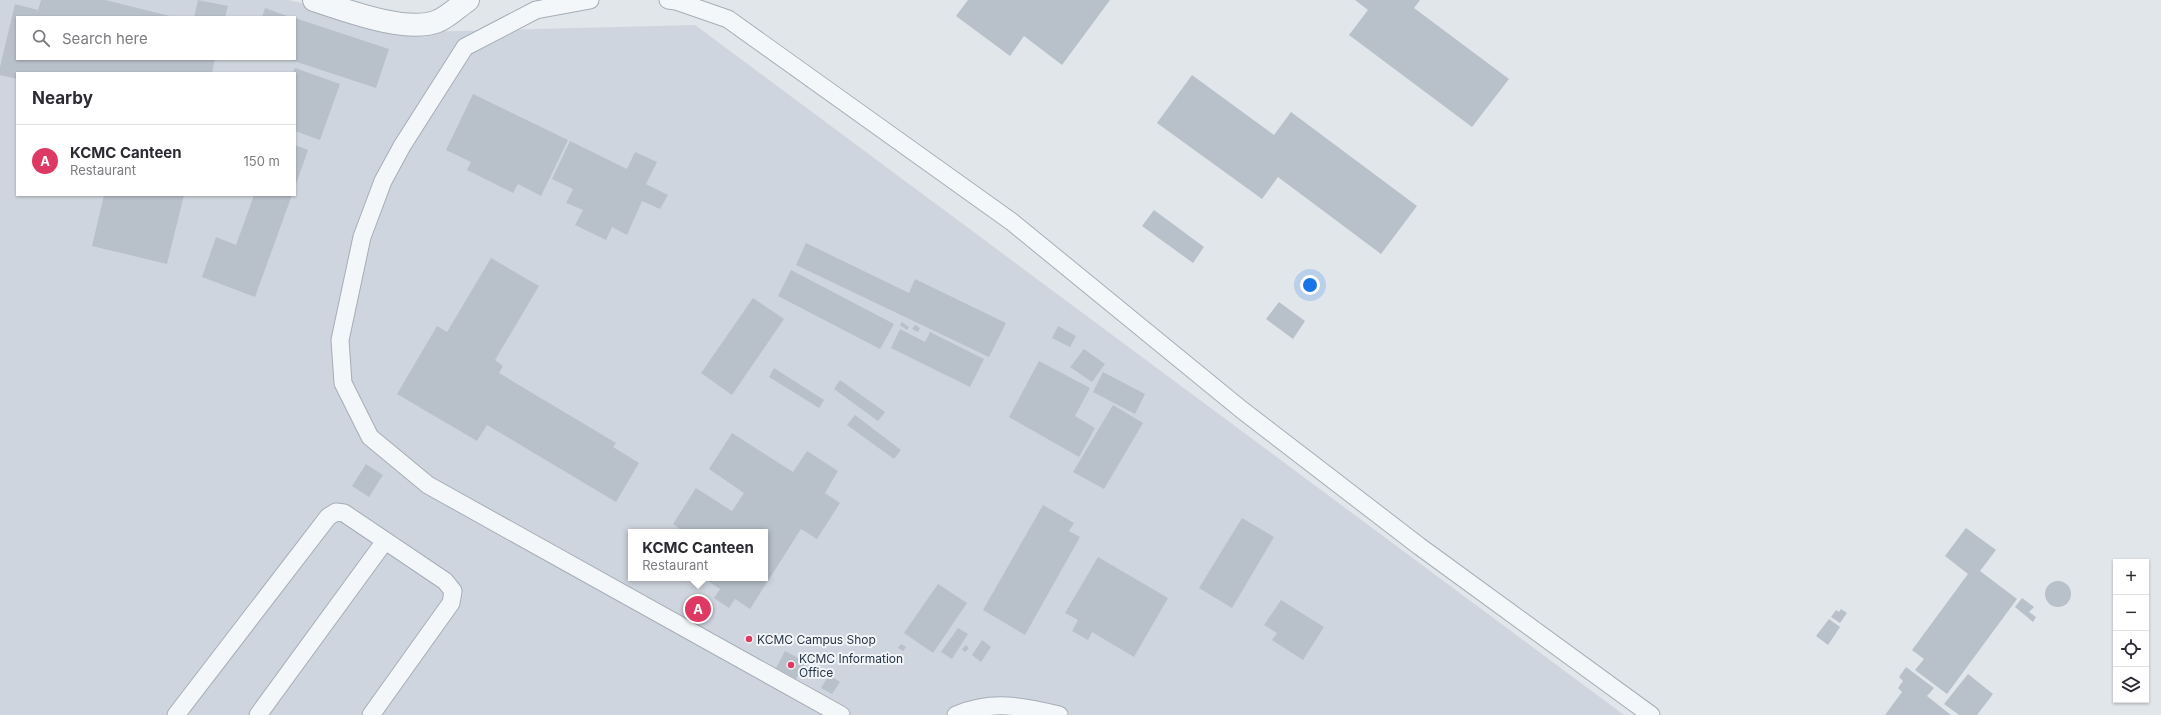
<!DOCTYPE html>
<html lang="en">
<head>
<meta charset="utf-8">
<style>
  :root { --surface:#fff; --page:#f7f7f7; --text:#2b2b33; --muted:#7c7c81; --line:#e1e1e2; --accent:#de3962 }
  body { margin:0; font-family:Inter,sans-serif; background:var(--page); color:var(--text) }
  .controls { position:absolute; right:12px; bottom:12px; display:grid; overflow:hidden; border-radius:0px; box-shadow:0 1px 3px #0004 }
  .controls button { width:36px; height:36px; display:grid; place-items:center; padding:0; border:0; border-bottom:1px solid var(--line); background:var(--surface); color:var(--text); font:20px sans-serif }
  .you { position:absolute; left:1310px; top:285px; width:14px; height:14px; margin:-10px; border:3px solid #fff; border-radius:50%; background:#1a73e8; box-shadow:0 0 0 6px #1a73e833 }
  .badge { display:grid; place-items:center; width:26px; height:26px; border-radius:50%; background:var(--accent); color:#fff; font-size:13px; font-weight:700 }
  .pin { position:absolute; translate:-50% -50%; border:2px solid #fff; box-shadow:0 1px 4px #0006 }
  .popup { position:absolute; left:628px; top:529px; width:140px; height:52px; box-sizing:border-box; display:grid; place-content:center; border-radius:0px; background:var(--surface); filter:drop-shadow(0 1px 3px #0005); font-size:13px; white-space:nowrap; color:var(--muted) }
  .popup b { font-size:15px; color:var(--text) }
  .popup::after { content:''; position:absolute; left:50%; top:100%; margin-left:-8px; border:8px solid transparent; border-top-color:var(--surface) }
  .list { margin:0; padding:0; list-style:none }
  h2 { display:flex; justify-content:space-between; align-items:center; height:52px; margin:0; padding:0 16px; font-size:17px }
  h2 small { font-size:13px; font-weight:400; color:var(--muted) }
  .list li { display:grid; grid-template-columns:26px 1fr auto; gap:12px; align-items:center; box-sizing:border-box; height:72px; padding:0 16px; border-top:1px solid var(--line) }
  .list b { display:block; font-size:15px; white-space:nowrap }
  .list p { margin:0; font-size:13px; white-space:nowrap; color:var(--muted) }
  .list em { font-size:13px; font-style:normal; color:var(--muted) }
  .icon { flex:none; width:22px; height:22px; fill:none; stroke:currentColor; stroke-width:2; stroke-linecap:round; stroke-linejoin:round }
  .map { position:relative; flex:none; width:2161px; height:715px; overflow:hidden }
  .search { position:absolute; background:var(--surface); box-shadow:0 1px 3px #0004; left:16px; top:16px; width:280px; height:44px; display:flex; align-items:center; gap:10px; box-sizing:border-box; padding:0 14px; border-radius:0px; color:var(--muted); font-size:15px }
  .panel { position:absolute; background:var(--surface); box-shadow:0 1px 3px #0004; left:16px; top:72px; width:280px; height:124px; border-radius:0px }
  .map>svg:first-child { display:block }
  .built { fill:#cfd5de; fill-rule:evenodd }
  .building { fill:#b8c0ca }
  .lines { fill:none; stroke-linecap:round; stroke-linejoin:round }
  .lane-casing { stroke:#a5adb6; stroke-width:19 }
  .street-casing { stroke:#a5adb6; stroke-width:24 }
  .lane { stroke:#f4f7f9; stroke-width:17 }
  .street { stroke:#f4f7f9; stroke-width:22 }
  .poi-dot { fill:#de3962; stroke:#f1f5f8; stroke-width:1.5 }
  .labels { text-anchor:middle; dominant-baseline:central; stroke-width:4; stroke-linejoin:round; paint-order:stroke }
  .poi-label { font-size:12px; fill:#273545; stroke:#f1f5f8; text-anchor:start }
</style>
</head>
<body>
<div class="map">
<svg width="2161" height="715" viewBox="0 0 2161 715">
  <rect width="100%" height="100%" fill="#e1e6eb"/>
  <!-- built -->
  <path class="built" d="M0,0H289L416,32L695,25L1624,715H0ZM17,17H295V59H17ZM17,73H295V195H17ZM631,532H765V578H631Z"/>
  <!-- building -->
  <path class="building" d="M41,0H105L174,17H17V59H215L212,73H17V79L0,75V67L15,4L38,10Z
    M198,0L228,6L225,17H194Z
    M968,0H1110L1062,65L1024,36L1010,56L956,16Z
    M1355,0H1420L1414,8L1509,79L1472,127L1349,35L1368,10Z
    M265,8L290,17H262Z
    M295,18L389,49L376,88L288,59H295Z
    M295,68L340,84L320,140L295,131V73H293Z
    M1192,75L1274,135L1291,112L1417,206L1381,254L1278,177L1262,199L1157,123Z
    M473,94L568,140L541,196L518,184L513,193L467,170L471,162L446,150Z
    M570,141L627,169L635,152L657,162L646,184L668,195L660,209L642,201L627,235L612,227L606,240L575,225L583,210L566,203L573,189L552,179Z
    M295,145L308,150L295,187Z
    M104,195H184L167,264L92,246Z
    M254,195H292L255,297L202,277L216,237L236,245Z
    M1154,210L1204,247L1193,263L1142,226Z
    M806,243L909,293L915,279L1006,323L989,357L796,265Z
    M491,258L539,286L495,360L503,366L499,373L616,443L613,447L639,463L616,502L487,425L477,441L397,394L437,326L447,332Z
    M791,270L894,324L880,349L778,296Z
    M753,298L784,319L732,395L701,373Z
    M1279,302L1305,321L1293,339L1266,319Z
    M902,322L909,327L907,330L900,325Z
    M915,325L920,328L918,332L912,329Z
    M1058,326L1076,336L1070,347L1052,338Z
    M900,329L925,342L930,332L984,359L970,387L891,348Z
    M1084,349L1105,364L1092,382L1070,367Z
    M1039,361L1090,388L1075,416L1095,428L1079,457L1009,417Z
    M774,368L824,400L819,408L769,377Z
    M1103,372L1145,394L1135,414L1093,392Z
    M840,380L885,412L878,421L834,389Z
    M1113,405L1143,423L1104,489L1073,472Z
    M855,415L901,450L894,459L847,425Z
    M732,433L793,472L807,451L838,471L825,493L840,503L817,539L801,529L750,609L735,599L729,608L714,598L720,589L703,578H765V532H684L673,524L696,488L732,511L744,493L709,469Z
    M366,464L383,475L369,497L352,486Z
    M1043,505L1074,523L1069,531L1080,537L1025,635L983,610Z
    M1242,518L1274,537L1232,608L1199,588Z
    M1966,528L1996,550L1980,571L2017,599L1947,694L1915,670L1924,659L1912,650L1968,574L1945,556Z
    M1098,557L1168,598L1134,657L1092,632L1088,640L1072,631L1078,620L1065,613Z
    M2045 594a13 13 0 1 1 26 0a13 13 0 1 1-26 0Z
    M938,584L967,603L933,653L904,633Z
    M2022,598L2034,607L2029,612L2036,617L2033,622L2015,607Z
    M1281,600L1324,627L1303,660L1272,640L1277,633L1264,625Z
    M1841,609L1847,613L1840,623L1831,617L1836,610L1839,612Z
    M1829,619L1840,627L1828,645L1816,636Z
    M958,628L968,634L952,659L941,652Z
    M982,640L991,647L981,662L972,655Z
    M901,644L906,647L903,651L898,648Z
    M966,645L969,648L965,652L962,649Z
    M785,651L806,662L796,679L776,668Z
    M1906,667L1934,688L1927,696L1951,715H1885L1902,692L1898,688L1903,681L1899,677Z
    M1968,674L1993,694L1977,715H1959L1944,704Z
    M829,675L840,682L832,694L821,688Z"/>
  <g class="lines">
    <!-- lane casing -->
    <g class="lane-casing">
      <path id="lane" d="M590,0L536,10L465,47L402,146L383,181L362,237L340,340L343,383L370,437L428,485L841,715
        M668,0L676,1L728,19L1012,222L1242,410L1419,546L1651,715
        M176,715L328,517L336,512L344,513L445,581L453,591L451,603L371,715
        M258,715L385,541
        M956,715C992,700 1022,706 1059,715"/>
    </g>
    <!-- street casing -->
    <g class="street-casing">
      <path id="street" d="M314,0C345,10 407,34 438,21C449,16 459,6 468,0"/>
    </g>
    <!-- lane -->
    <use href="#lane" class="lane"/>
    <!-- street -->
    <use href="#street" class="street"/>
  </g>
  <!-- markers -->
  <g class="poi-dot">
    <circle cx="749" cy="639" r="4"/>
    <circle cx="791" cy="665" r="4"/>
  </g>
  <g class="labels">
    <!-- poi labels -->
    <g class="poi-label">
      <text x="757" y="639">KCMC Campus Shop</text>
      <text x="799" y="658">KCMC Information<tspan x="799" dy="14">Office</tspan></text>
    </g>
  </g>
</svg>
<div class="controls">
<button>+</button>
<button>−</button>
<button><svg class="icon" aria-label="locate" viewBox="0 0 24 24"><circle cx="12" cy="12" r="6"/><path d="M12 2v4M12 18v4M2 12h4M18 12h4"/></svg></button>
<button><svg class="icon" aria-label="layers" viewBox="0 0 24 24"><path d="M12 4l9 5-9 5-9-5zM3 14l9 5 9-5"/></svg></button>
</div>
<div class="you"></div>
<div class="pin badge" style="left:698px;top:609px">A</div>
<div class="popup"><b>KCMC Canteen</b>Restaurant</div>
<div class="search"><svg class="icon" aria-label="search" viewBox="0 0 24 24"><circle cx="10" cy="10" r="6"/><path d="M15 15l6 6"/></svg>Search here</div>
<section class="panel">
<h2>Nearby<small></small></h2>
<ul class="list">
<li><span class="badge">A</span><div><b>KCMC Canteen</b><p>Restaurant</p></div><em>150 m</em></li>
</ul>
</section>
</div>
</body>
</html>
